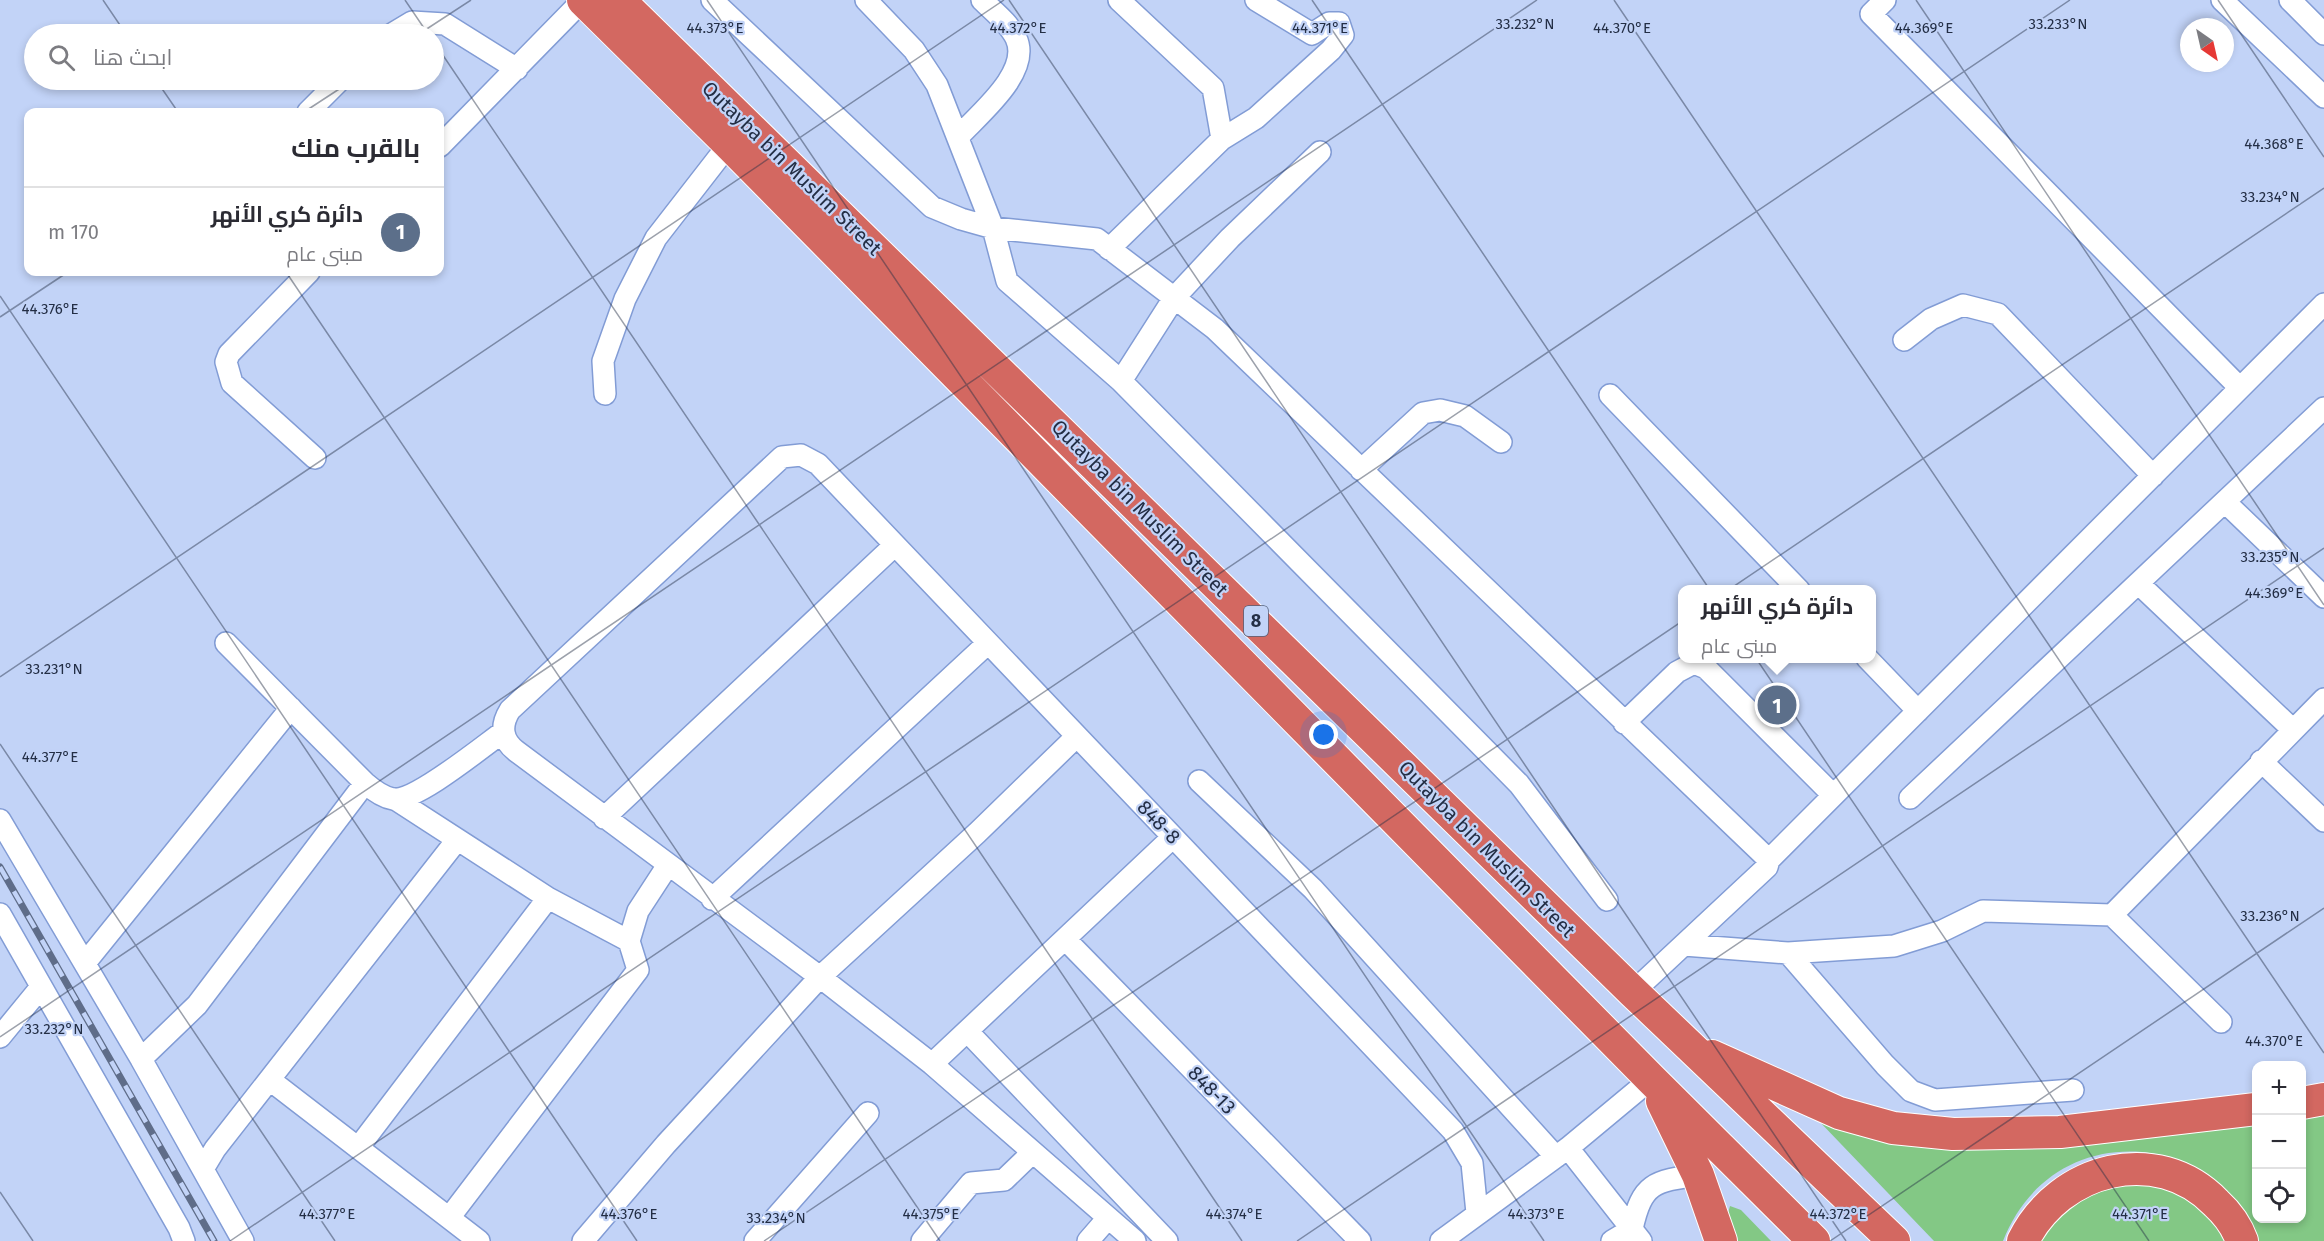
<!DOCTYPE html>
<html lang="ar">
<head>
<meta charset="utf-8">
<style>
  :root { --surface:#fff; --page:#f2f2f3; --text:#2b2b33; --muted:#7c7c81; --line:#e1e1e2; --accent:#6b5625 }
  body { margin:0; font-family:"Fira Sans",Cairo,sans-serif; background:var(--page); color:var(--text); direction:rtl }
  .controls { position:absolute; right:18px; bottom:18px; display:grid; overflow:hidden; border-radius:12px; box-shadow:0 3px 9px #0003 }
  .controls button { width:54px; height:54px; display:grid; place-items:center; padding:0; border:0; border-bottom:2px solid var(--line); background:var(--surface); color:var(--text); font:30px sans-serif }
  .compass { position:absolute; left:2180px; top:18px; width:54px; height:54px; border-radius:50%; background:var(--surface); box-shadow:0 3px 9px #0003; rotate:146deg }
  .you { position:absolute; left:1324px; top:735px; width:21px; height:21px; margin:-15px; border:4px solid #fff; border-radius:50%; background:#1a73e8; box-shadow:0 0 0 9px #1a73e833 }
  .badge { display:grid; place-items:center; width:39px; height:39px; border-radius:50%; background:var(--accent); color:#fff; font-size:20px; font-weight:700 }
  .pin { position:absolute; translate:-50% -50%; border:3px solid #fff; box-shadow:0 2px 6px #0006 }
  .popup { position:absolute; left:1678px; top:585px; width:198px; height:78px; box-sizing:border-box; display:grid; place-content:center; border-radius:12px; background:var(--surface); filter:drop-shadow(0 2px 4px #0005); font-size:20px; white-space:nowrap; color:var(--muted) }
  .popup b { font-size:22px; color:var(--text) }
  .popup::after { content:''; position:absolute; left:50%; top:100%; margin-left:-12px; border:12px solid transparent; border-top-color:var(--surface) }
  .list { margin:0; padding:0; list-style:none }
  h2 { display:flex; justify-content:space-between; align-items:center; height:78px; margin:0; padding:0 24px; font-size:26px }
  h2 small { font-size:20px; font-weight:400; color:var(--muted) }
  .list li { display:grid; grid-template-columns:39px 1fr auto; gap:18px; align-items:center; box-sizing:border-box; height:90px; padding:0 24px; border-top:2px solid var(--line) }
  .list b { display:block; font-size:22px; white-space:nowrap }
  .list p { margin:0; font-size:20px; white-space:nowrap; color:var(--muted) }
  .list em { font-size:20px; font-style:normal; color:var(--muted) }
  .icon { flex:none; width:33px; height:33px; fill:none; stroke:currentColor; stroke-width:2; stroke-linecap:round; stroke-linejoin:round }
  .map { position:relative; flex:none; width:2324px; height:1241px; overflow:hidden; direction:ltr }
  .search { position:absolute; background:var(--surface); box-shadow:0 3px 9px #0003; left:24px; top:24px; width:420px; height:66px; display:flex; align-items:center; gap:15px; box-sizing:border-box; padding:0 21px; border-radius:33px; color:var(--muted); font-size:22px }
  .panel { position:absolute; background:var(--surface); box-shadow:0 3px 9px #0003; left:24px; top:108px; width:420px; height:168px; border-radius:12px; direction:rtl }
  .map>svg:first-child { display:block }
  .green { fill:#83c885 }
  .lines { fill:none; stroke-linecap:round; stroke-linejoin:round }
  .minor-casing { stroke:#829cd5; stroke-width:24 }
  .highway-casing { stroke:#fff; stroke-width:34 }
  .minor { stroke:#fff; stroke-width:21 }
  .highway { stroke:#d36861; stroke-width:32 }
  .rail-casing { stroke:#5f6d89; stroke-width:7 }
  .rail { stroke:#c2d3f7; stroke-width:4.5; stroke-dasharray:14; stroke-linecap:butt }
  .ticks { fill:none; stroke:#232e45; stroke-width:1.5; stroke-opacity:0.45 }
  .labels { text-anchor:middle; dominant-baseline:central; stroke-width:4.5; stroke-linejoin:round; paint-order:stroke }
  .shield { fill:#c2d3f7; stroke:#53607a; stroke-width:1.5 }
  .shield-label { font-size:18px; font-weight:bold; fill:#232e45 }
  .street-label { font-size:20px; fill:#232e45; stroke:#c2d3f7 }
  .ticks-label { font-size:15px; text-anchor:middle; fill:#232e45; stroke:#c2d3f7; stroke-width:4.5; stroke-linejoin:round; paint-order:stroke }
</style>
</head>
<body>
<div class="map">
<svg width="2324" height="1241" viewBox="0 0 2324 1241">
  <rect width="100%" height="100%" fill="#c2d3f7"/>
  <!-- green -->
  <path class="green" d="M2324,1107V1241H2255C2241,1223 2218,1185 2202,1172C2185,1159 2162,1154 2142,1152C2078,1147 2026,1182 2003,1241H1934L1817,1119H2256V1218H2302V1111Z
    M2138,1177C2177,1193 2207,1199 2225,1241H2030L2060,1203Z
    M1730,1206L1741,1210L1771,1241H1735L1728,1213Z"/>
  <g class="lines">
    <!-- minor casing -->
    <g class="minor-casing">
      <path id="minor" d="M712,0L932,207L961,219L993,228L1097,239L1215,329L1769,860
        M866,0L914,50L937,85L993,228L1007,281L1121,381L1519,784L1607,900
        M1119,0L1213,88L1222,139
        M1885,0L1871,14L2240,388
        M2222,0L2324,97
        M2290,0L2324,34
        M392,34L412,22L445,24L517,69
        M308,112L340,80
        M958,137C979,114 1032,72 1016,38C1009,23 993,11 982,0
        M440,146L583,0
        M1109,249L1222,139L1256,118L1331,50L1343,35L1339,23H1329L1312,34L1256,0
        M309,272L229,354L226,362L232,383L315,458
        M1904,340L1931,319L1963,305L1998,314L2153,476
        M1121,381L1174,298L1230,238L1320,152
        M605,394L603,361L625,299L656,238L729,144
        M1610,395L1799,590
        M1361,470L1423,413L1440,410L1465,416L1501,442
        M2225,502L2324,597
        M2139,584L2292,729
        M226,643L365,783C373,790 382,797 393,799C415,802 482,747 503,732
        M1867,658L1918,711
        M1624,723L1677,672L1694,663L1706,668L1833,795
        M2261,761L2324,821
        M1199,781L1313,889L1556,1157
        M1910,798L2324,408
        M395,799L548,898L629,941L638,970L449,1218
        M604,818L895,545
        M0,820L141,1059L243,1241
        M712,899L988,643
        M0,914L179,1228L184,1241
        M2112,915L2221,1022
        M1065,939L1360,1241
        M629,941L638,911L668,865
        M1684,945L1788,953L1894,946L1942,931L1983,911L2112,915L2324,699
        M1788,953L1885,1065L1911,1091L1935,1100L2073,1090
        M85,963L291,708
        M1633,992L1767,867L1769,860L2324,304
        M967,1031L1167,1241
        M0,1037L41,987
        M141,1059L197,1005L365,783
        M932,1064L1173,837
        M270,1080L479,1241
        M358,1148L548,898
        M1568,1148L1641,1241
        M203,1169L215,1149L457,840
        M583,1241L666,1144L820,977L977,833L1077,736
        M755,1241L868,1113
        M922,1241L971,1183L1004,1180L1033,1152
        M1088,1241L1108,1218
        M1135,1241L932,1064L820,977L516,751C502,740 500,726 510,710L782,457L801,455L818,464L1453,1131L1472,1163L1477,1213
        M1441,1241L1568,1148L1651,1079
        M1612,1241L1632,1229C1642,1183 1654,1181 1698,1175"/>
    </g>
    <!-- highway casing -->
    <g class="highway-casing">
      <path id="highway" d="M583,0L729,144L1651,1079L1814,1241
        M619,0L1633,992L1894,1241
        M1712,1056L1839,1113L1893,1128L1953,1134L2060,1132L2256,1109
        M1662,1101L1698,1175L1721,1241
        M2302,1103L2324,1099
        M2023,1241C2059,1168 2157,1142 2216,1203C2227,1213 2237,1227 2242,1241"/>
    </g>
    <!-- minor -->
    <use href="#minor" class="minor"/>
    <!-- highway -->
    <use href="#highway" class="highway"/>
    <!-- rail casing -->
    <g class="rail-casing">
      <path id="rail" d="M0,867L214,1241"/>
    </g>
    <!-- rail -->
    <use href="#rail" class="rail"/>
  </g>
  <!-- ticks -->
  <path class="ticks" d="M103,0L126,34M405,0L428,34M707,0L1544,1241M1009,0L1846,1241M1312,0L2149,1241M1614,0L2324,1053M1916,0L2324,605M2218,0L2324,157M419,34L471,0M434,42L1242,1241M156,80L178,112M304,112L353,80M286,272L940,1241M0,296L637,1241M0,317L68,272M0,677L1004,0M0,744L335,1241M0,1037L1537,0M0,1192L33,1241M230,1241L2070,0M764,1241L2324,188M1297,1241L2324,548M1830,1241L2324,908"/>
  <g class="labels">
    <!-- shield labels -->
    <rect class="shield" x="1244" y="606" width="24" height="30" rx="4.5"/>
    <g class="shield-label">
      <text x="1256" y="621">8</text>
    </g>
    <!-- street labels -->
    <g class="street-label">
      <text transform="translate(792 168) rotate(44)">Qutayba bin Muslim Street</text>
      <text transform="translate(1140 508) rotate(45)">Qutayba bin Muslim Street</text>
      <text transform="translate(1159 822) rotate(46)">848-8</text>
      <text transform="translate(1487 849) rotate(45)">Qutayba bin Muslim Street</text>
      <text transform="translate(1212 1090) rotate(46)">848-13</text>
    </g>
  </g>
  <g class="ticks-label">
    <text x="1525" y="29">33.232°N</text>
    <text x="2058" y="29">33.233°N</text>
    <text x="1622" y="33">44.370°E</text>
    <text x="1924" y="33">44.369°E</text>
    <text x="715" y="33">44.373°E</text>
    <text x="1018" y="33">44.372°E</text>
    <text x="1320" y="33">44.371°E</text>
    <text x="2274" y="149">44.368°E</text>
    <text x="2270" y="202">33.234°N</text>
    <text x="50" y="314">44.376°E</text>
    <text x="2270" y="562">33.235°N</text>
    <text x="2274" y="598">44.369°E</text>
    <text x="54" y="674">33.231°N</text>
    <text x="50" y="762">44.377°E</text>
    <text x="2270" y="921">33.236°N</text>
    <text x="54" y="1034">33.232°N</text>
    <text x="2274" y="1046">44.370°E</text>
    <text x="327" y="1219">44.377°E</text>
    <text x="629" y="1219">44.376°E</text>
    <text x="931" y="1219">44.375°E</text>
    <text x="1234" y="1219">44.374°E</text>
    <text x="1536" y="1219">44.373°E</text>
    <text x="1838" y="1219">44.372°E</text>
    <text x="2140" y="1219">44.371°E</text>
    <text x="776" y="1223">33.234°N</text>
  </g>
</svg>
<div class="controls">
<button>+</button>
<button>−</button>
<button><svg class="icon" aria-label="locate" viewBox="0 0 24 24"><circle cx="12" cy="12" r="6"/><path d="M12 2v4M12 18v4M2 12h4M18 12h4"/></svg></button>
</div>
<svg class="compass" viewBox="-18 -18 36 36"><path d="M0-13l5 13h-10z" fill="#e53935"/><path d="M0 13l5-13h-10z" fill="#7c7c81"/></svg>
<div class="you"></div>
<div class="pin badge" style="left:1777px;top:705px;background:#5c6f8a">1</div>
<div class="popup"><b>دائرة كري الأنهر</b>مبنى عام</div>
<div class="search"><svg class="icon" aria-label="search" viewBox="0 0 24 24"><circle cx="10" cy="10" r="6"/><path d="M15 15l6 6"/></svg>ابحث هنا</div>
<section class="panel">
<h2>بالقرب منك<small></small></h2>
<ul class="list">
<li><span class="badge" style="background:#5c6f8a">1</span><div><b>دائرة كري الأنهر</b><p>مبنى عام</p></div><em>170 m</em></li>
</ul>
</section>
</div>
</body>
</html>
